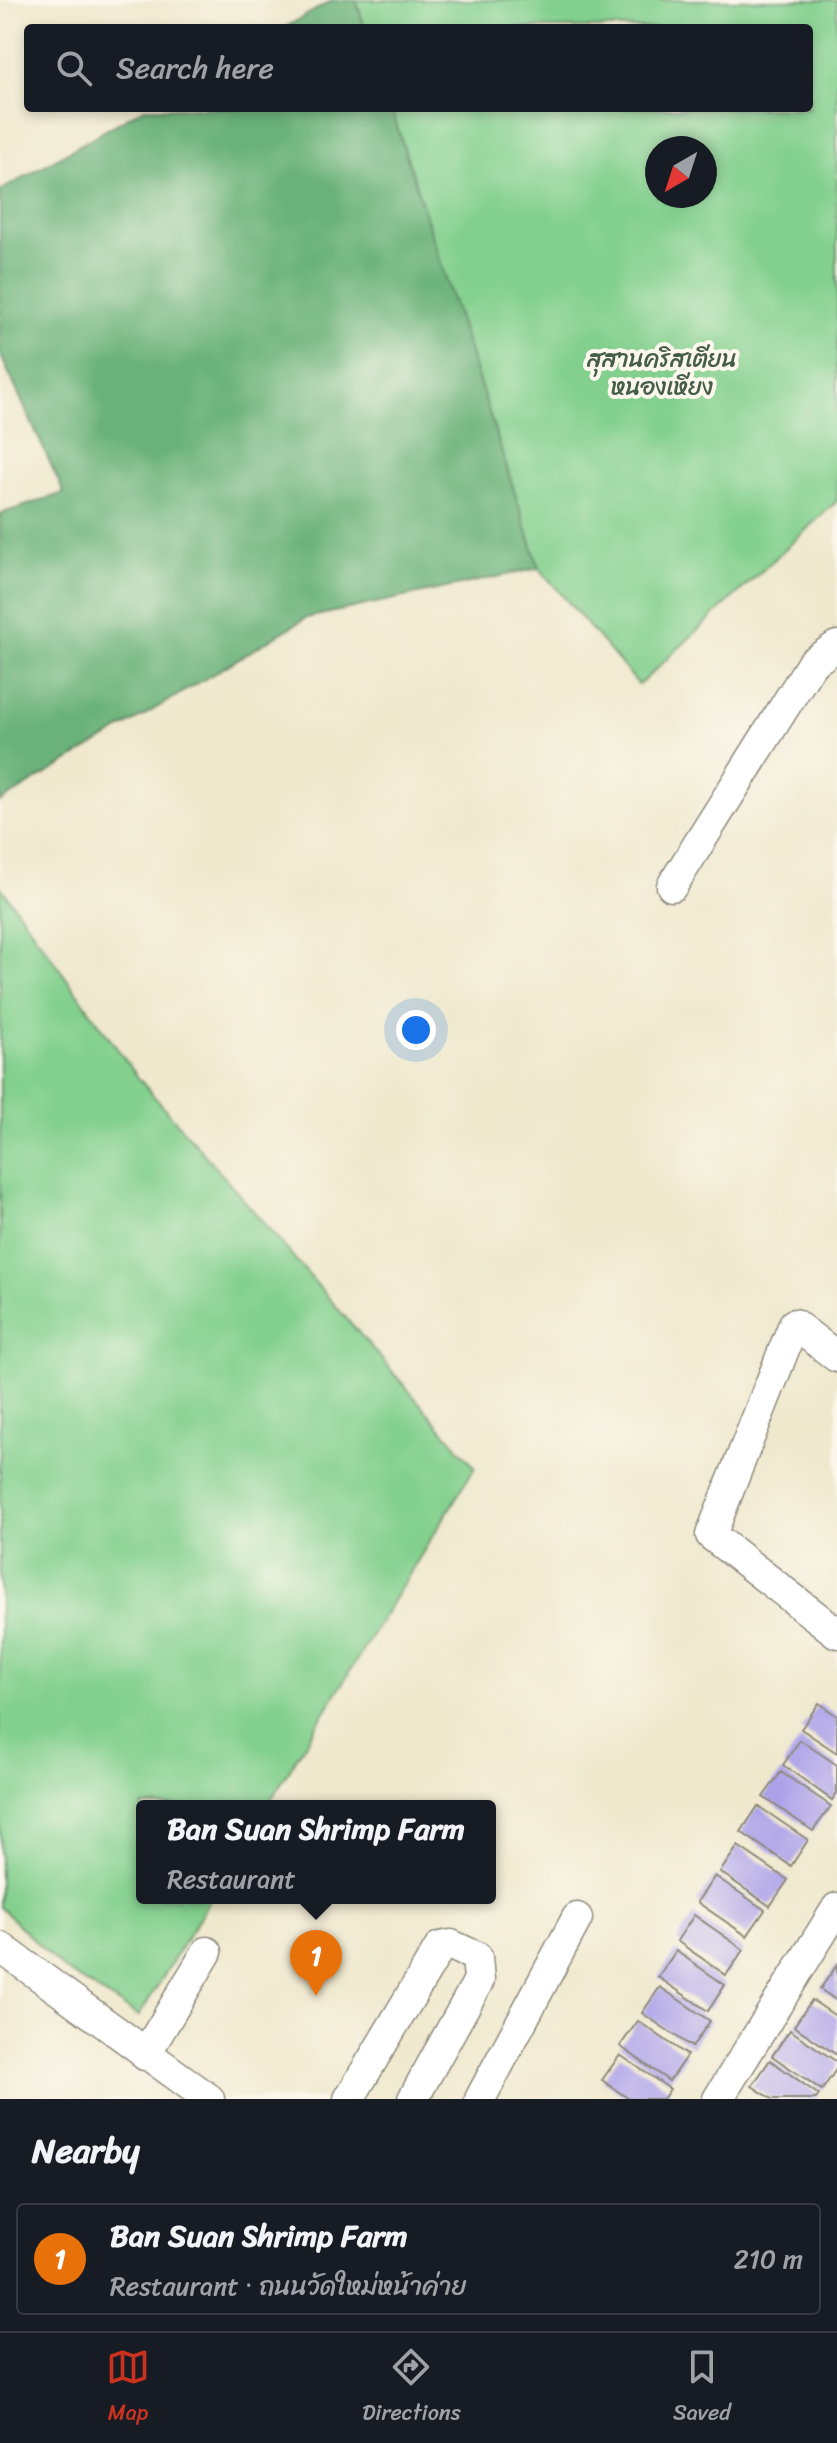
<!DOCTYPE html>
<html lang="en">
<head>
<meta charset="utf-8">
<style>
  :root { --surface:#171b24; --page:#20242c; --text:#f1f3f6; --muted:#9ea1a6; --line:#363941; --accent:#c8321e }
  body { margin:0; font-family:Sriracha,"Playpen Sans Thai",sans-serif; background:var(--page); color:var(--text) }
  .compass { position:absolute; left:645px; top:136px; width:72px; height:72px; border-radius:50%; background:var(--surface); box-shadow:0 4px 12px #0003; rotate:219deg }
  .you { position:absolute; left:416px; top:1030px; width:28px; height:28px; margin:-20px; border:6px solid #fff; border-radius:50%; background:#1a73e8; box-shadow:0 0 0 12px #1a73e833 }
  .badge { display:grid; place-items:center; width:52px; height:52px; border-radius:50%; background:var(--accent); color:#fff; font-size:26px; font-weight:700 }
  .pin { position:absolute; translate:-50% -66px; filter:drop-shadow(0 2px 4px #0008) }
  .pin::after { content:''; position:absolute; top:42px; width:28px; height:24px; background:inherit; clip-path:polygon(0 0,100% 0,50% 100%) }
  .popup { position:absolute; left:136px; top:1800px; width:360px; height:104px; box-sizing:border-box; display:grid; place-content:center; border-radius:8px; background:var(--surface); filter:drop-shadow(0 2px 6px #0005); font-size:26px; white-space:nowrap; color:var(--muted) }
  .popup b { font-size:30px; color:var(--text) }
  .popup::after { content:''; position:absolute; left:50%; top:100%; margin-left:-16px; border:16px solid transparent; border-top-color:var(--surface) }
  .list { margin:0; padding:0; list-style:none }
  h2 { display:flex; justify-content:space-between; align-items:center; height:104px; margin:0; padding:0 32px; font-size:34px }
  h2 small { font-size:26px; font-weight:400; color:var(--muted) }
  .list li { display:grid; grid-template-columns:52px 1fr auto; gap:24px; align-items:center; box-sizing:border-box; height:112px; margin:0 16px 16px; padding:0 16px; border:2px solid var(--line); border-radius:8px }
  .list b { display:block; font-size:30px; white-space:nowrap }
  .list p { margin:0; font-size:26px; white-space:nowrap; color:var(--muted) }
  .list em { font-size:26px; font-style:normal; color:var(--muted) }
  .icon { flex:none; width:44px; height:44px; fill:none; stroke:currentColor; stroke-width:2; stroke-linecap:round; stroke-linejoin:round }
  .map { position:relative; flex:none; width:837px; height:2099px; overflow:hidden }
  .search { position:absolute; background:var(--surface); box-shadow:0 4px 12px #0003; left:24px; right:24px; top:24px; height:88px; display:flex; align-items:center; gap:20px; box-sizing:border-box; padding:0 28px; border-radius:8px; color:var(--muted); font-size:30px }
  .sheet { height:232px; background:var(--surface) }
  nav { display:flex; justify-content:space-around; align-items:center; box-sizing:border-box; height:112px; border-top:2px solid var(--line); background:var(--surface); font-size:22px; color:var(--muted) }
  nav a { display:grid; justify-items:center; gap:4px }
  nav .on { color:var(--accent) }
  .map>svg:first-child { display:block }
  .green { fill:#83d08e; stroke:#577e5c; stroke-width:2; fill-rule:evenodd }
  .forest { fill:#6ab279; stroke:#4a6e52; stroke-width:2 }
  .building { fill:#aca1e9 }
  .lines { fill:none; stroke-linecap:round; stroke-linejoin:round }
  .minor-casing { stroke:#8d8a7c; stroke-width:33 }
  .minor { stroke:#fff; stroke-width:30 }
  .labels { text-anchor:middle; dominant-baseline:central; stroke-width:8; stroke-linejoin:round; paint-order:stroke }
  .park-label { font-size:24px; fill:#455d49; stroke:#fbf7ec }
</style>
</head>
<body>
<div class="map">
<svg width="837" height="2099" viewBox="0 0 837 2099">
  <rect width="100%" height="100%" fill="#fbf7ec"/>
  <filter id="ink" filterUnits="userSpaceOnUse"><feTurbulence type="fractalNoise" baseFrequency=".0125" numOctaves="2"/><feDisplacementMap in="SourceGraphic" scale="16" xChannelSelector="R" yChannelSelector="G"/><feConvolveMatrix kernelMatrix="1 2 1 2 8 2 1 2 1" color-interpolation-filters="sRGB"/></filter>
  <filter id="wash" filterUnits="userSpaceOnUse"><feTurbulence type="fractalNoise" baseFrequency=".006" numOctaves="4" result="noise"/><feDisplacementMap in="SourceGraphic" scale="32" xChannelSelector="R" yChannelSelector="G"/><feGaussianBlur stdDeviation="1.8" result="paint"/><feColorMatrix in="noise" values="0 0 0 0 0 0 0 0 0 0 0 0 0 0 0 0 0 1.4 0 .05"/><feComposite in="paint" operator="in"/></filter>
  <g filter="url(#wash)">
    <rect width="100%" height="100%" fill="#efe8cd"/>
    <!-- green -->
    <path class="green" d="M356,0H837V501L639,685L539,568L391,108H809V28H365ZM657,148H705V196H657Z
      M0,886L139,1079L475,1467L267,1806H142V1898H211L139,2016L63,1969L0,1907Z"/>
    <!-- forest -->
    <path class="forest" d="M333,0H356L365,28H284Z
      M144,108H391L539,568L306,618L0,802V514L64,493L0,354V191Z"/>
    <g id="blocks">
      <!-- building -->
      <path class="building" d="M819,1703L837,1716V1753L801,1729Z
        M800,1740L837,1765V1793L832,1800L783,1765Z
        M781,1772L831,1806L813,1831L763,1797Z
        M758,1806L808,1840L791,1866L741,1832Z
        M738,1846L788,1880L770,1906L720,1872Z
        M715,1876L765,1910L747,1936L697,1902Z
        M694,1915L744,1950L726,1975L677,1941Z
        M676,1951L725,1985L708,2011L658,1977Z
        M837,1965V2001L820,1989Z
        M660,1987L710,2021L692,2047L642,2013Z
        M812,2000L837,2017V2055L794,2026Z
        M638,2021L687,2055L669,2081L620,2046Z
        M790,2030L837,2062V2068L822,2090L772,2056Z
        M620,2055L670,2089L663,2099H629L602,2080Z
        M770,2060L819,2095L816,2099H772L752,2086Z"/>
    </g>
  </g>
  <g filter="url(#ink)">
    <use href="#blocks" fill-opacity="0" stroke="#8d8a7c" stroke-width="2"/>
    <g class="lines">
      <!-- minor casing -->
      <g class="minor-casing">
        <path id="minor" d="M672,886L812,663L837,646
          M837,1357L794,1324L711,1535L837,1633
          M0,1947L209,2099
          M145,2055L207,1952
          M349,2099L440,1947L451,1945L477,1957L479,1980L413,2099
          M480,2099L577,1918
          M718,2099L837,1908"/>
      </g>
      <!-- minor -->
      <use href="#minor" class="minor"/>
    </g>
  </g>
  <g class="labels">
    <!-- park labels -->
    <g class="park-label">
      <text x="662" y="359">สุสานคริสเตียน<tspan x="662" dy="28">หนองเหียง</tspan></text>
    </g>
  </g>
</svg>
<svg class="compass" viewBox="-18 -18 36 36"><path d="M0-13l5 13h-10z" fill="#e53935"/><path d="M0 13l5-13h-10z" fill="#9ea1a6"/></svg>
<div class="you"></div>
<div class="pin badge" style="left:316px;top:1996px;background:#e8710a">1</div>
<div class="popup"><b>Ban Suan Shrimp Farm</b>Restaurant</div>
<div class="search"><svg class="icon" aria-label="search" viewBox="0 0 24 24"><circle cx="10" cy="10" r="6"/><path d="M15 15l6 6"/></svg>Search here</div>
</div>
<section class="sheet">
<h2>Nearby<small></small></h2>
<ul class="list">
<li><span class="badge" style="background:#e8710a">1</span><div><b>Ban Suan Shrimp Farm</b><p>Restaurant · ถนนวัดใหม่หน้าค่าย</p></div><em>210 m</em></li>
</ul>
</section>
<nav>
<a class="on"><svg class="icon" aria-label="map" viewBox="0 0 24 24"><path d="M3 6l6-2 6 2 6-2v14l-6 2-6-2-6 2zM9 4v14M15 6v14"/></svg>Map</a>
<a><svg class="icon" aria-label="directions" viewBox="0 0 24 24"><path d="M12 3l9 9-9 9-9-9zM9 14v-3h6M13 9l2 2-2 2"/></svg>Directions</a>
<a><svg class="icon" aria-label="saved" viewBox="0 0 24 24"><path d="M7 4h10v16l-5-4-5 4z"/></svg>Saved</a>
</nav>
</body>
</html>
